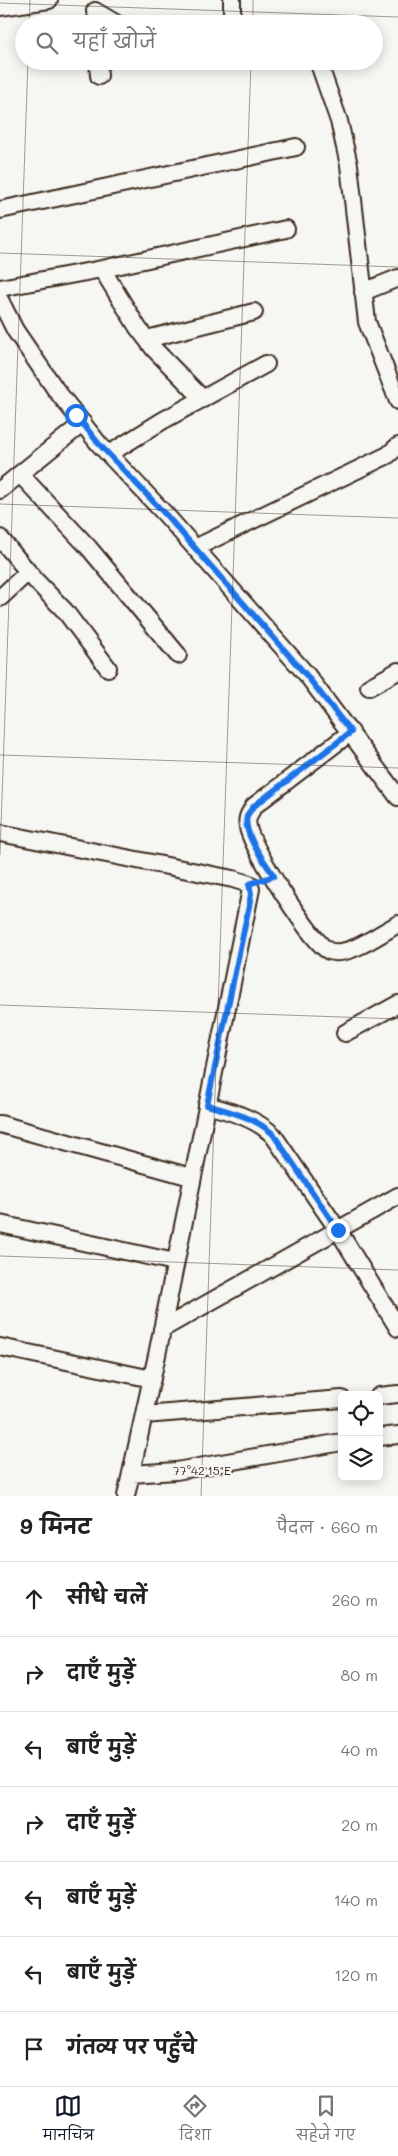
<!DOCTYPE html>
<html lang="hi">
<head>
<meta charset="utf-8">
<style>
  :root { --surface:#fff; --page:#f2f2f2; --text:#202124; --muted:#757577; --line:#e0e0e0; --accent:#111827 }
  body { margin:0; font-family:Mali,"Playpen Sans Deva",sans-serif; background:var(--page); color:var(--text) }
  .controls { position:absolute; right:15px; bottom:15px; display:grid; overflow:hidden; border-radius:8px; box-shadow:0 2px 12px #0003 }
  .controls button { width:45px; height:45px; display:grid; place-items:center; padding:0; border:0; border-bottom:1px solid var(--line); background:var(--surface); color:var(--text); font:25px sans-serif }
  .stop { position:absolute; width:15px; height:15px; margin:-11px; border:4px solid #1a73e8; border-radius:50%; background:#fff }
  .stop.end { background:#1a73e8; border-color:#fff; box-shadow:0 1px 5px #0008 }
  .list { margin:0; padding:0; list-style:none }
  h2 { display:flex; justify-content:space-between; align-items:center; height:65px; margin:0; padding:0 20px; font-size:21px }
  h2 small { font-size:16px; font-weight:400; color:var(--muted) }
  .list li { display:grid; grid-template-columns:32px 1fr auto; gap:15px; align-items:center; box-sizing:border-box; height:75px; padding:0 20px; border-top:1px solid var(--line) }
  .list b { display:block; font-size:19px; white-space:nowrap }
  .list em { font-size:16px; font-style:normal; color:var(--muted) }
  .icon { flex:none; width:28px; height:28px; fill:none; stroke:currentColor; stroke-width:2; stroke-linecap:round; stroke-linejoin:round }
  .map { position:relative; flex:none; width:398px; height:1496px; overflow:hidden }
  .search { position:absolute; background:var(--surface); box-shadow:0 2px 12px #0003; left:15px; right:15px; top:15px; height:55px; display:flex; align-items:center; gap:12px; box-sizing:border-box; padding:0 18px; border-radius:28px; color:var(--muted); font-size:19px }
  .sheet { height:590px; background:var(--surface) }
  nav { display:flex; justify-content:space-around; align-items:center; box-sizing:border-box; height:70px; border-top:1px solid var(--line); background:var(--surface); font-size:14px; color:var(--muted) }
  nav a { display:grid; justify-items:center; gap:2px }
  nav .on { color:var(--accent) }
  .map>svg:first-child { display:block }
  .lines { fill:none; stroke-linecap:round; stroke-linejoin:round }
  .minor-casing { stroke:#3b2a1e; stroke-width:20 }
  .minor { stroke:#f6f6f2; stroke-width:16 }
  .route { stroke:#1a73e8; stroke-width:6 }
  .ticks { fill:none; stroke:#3b2a1e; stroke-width:1; stroke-opacity:0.45 }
  .ticks-label { font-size:12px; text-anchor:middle; fill:#3b2a1e; stroke:#f6f6f2; stroke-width:4; stroke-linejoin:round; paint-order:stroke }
</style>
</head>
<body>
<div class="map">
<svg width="398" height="1496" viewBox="0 0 398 1496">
  <rect width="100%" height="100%" fill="#f6f6f2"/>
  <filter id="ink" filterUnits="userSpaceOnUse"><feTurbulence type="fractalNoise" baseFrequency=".02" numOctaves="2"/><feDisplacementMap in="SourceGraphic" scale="10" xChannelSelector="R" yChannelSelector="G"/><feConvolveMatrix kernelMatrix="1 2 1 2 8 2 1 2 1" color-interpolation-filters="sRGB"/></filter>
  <g filter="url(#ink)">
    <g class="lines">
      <!-- minor casing -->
      <g class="minor-casing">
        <path id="minor" d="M0,7L49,0
          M95,11L117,24
          M232,24V0
          M98,61L99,76
          M318,61L339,121L349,165L367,322L398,401
          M0,210L296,147
          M102,269L138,328L154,349L203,399
          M0,288L102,269L286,229
          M363,292L398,278
          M0,300L15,330L56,390L99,444L166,515L307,675L398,797
          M147,339L254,312
          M109,454L162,421L266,364
          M20,474L89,548L178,655
          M0,490L83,423
          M0,538L35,580L65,611L108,668
          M195,548L388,455L398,446
          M0,598L28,572
          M369,687L398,671
          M351,732L254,806C249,814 246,818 248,827C250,845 313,945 329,951C348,958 381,933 398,924
          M0,833L233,879L249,884L251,889L157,1355L126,1496
          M345,1033L398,1004
          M207,1105C231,1112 254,1117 273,1135L338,1230L398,1328
          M0,1124L191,1177
          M0,1224L175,1262
          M162,1329L398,1196
          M0,1347L152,1379
          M379,1396L398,1394
          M144,1415L342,1399
          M379,1437L398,1435
          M131,1474L176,1471L342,1442"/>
      </g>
      <!-- minor -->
      <use href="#minor" class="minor"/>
    </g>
  </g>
  <g class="lines" filter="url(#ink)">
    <!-- route -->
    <path class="route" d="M76,415L99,444L166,515L307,676L351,732L254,806C252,809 248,813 247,816C242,833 265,862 274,876L249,884L251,894L249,906L207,1105C231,1112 254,1117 273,1134L338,1230"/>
  </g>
  <!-- ticks -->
  <path class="ticks" d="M0,3L398,17M29,24L30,0M253,24V0M0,253L398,267M0,504L398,518M0,755L398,768M0,855L28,61M0,1005L398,1019M0,1256L398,1270M201,1496L251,61"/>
  <g class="ticks-label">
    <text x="202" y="1475">77°42'15"E</text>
  </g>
</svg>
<div class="controls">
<button><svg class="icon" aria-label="locate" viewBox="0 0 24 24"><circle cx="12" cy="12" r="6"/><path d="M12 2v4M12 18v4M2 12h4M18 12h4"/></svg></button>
<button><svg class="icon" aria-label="layers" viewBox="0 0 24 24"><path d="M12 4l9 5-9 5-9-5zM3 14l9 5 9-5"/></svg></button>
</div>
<div class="stop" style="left:76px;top:415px"></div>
<div class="stop end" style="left:338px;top:1230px"></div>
<div class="search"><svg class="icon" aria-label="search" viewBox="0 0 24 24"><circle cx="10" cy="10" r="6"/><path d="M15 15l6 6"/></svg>यहाँ खोजें</div>
</div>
<section class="sheet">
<h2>9 मिनट<small>पैदल · 660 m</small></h2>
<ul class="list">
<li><svg class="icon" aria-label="ahead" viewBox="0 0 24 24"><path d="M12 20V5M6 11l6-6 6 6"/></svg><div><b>सीधे चलें</b></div><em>260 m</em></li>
<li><svg class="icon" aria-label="right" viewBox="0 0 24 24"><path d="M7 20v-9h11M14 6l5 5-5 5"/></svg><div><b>दाएँ मुड़ें</b></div><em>80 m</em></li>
<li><svg class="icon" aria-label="left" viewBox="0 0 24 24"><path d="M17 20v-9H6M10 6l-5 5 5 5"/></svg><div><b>बाएँ मुड़ें</b></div><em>40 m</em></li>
<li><svg class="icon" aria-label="right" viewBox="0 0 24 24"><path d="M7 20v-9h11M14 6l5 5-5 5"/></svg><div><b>दाएँ मुड़ें</b></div><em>20 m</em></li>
<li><svg class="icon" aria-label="left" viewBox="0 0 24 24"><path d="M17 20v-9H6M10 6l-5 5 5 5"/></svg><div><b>बाएँ मुड़ें</b></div><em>140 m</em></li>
<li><svg class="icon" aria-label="left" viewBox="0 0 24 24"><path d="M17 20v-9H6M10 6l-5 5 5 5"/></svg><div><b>बाएँ मुड़ें</b></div><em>120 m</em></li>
<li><svg class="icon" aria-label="arrive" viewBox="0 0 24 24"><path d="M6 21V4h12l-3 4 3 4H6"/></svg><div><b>गंतव्य पर पहुँचे</b></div></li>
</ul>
</section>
<nav>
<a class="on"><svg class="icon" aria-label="map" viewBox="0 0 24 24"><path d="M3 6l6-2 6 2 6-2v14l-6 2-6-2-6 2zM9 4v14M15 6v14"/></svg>मानचित्र</a>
<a><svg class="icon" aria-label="directions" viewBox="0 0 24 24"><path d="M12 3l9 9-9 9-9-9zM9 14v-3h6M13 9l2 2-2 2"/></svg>दिशा</a>
<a><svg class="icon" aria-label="saved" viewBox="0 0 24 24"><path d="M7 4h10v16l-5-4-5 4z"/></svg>सहेजे गए</a>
</nav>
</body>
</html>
